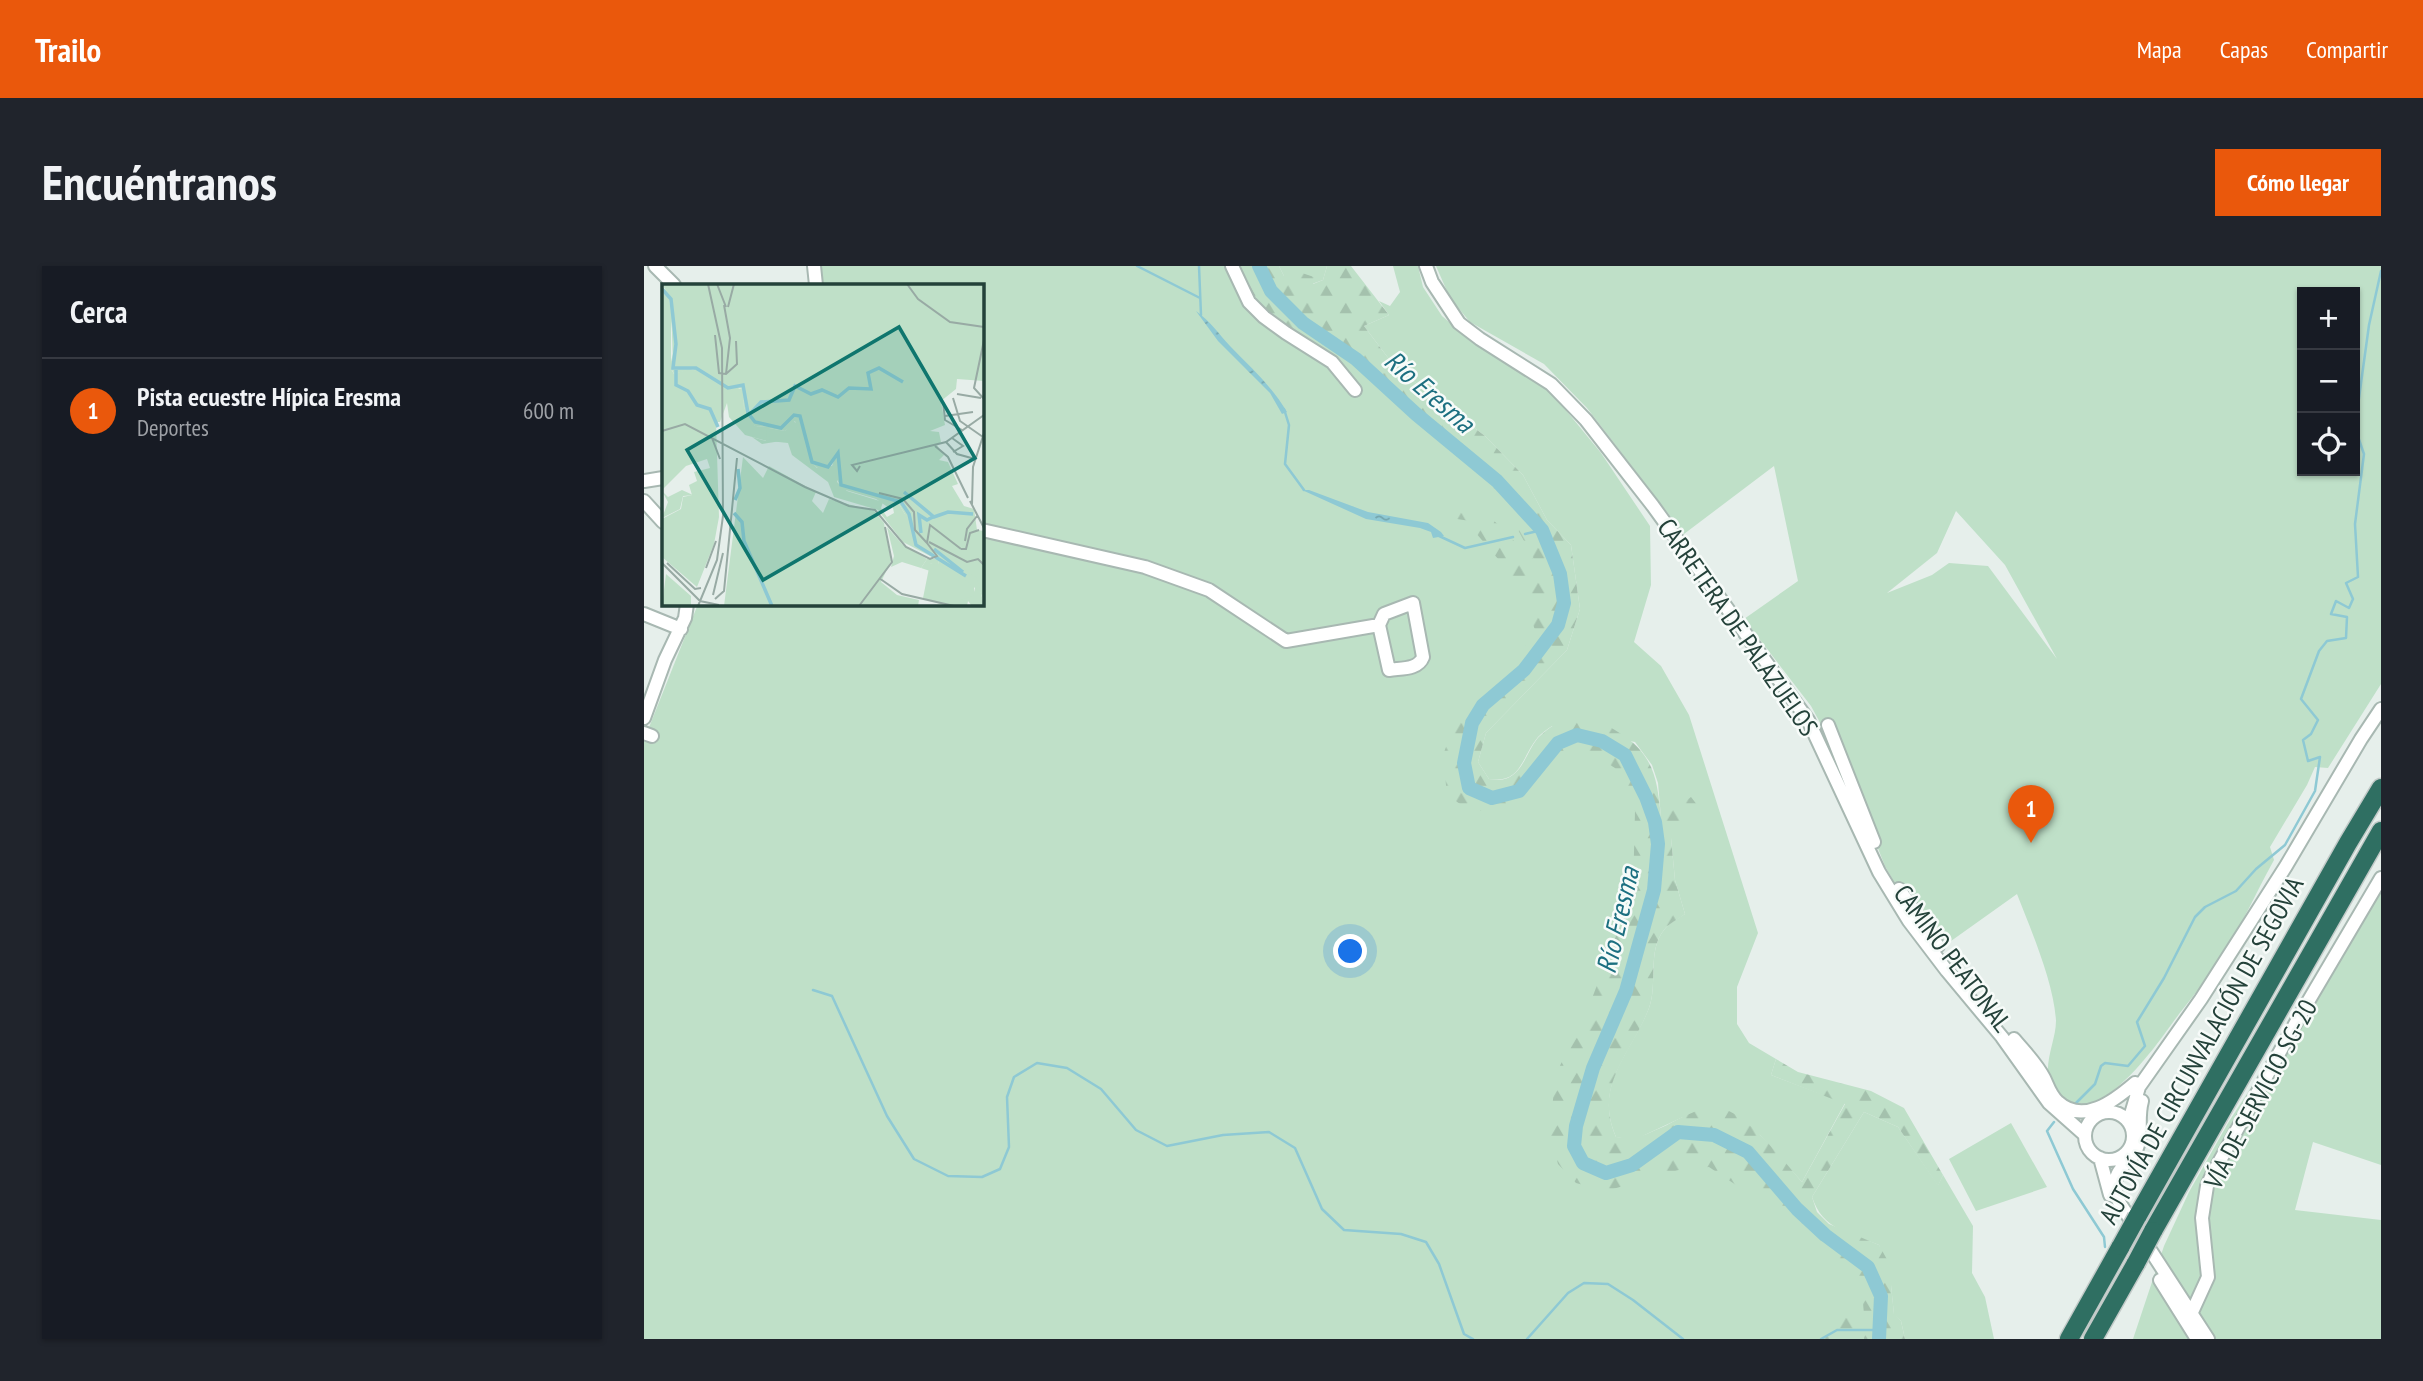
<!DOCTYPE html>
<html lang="es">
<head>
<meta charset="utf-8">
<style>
  :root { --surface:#171b24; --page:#20242c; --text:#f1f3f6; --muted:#9ea1a6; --line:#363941; --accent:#ea580c }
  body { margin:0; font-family:"PT Sans Narrow",sans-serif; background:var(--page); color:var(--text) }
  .controls { position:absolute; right:21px; top:21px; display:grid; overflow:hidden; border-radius:0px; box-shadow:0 2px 5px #0004 }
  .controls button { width:63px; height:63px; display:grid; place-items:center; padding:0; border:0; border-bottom:2px solid var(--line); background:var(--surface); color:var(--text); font:35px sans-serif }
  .you { position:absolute; left:707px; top:686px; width:24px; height:24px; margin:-18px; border:5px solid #fff; border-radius:50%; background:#1a73e8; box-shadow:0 0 0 10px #1a73e833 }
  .badge { display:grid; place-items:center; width:46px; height:46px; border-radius:50%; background:var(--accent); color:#fff; font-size:23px; font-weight:700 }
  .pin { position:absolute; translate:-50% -58px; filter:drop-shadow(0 2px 4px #0008) }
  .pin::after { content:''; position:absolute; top:37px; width:24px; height:21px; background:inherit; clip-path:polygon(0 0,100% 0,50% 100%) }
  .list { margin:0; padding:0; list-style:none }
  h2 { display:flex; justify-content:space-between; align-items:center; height:91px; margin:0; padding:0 28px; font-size:30px }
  h2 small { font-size:23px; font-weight:400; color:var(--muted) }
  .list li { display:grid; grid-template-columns:46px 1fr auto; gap:21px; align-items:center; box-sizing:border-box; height:105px; padding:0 28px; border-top:2px solid var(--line) }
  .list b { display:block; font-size:26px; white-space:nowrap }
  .list p { margin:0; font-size:23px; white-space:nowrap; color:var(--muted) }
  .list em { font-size:23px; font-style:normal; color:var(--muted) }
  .icon { flex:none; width:38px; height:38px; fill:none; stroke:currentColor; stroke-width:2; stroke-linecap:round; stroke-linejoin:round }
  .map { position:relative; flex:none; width:1737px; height:1073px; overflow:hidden; border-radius:0px }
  header { display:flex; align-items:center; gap:42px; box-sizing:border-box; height:98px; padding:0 35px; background:var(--accent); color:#fff }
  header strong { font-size:33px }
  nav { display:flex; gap:38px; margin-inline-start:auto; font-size:24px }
  .intro { display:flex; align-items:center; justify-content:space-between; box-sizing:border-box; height:168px; padding:0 42px }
  h1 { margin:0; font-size:49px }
  .button { padding:18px 32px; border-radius:0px; background:var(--accent); color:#fff; font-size:24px; font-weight:700 }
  main { display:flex; gap:42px; padding:0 42px }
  aside { flex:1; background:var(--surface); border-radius:0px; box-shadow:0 2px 5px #0004 }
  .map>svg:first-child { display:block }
  .grass { fill:#bfe0c8; fill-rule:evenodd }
  .forest { fill:url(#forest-firs) }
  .water { fill:url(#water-ripples) }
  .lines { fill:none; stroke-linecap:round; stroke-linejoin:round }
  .stream { stroke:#8ec9d4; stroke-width:2.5 }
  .river { stroke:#8ec9d4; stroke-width:14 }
  .minor-casing { stroke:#a8b8b2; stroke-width:16 }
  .highway-casing { stroke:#c2cac8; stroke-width:21 }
  .minor { stroke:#fff; stroke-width:12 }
  .highway { stroke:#2f6f62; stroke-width:18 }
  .highway-bridge-casing { stroke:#c2cac8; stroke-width:21; stroke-linecap:butt }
  .highway-bridge { stroke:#2f6f62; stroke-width:18 }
  .labels { text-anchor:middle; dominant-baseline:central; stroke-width:5; stroke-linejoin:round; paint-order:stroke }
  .street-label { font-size:26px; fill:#24423a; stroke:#f7fbf9 }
  .water-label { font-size:28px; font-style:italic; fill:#1c6f80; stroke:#f7fbf9 }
  .inset-river { fill:none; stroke:#8ec9d4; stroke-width:3.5 }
  .inset-road { fill:none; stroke:#98aaa4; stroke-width:2 }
  .view { fill:#0f766e; fill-opacity:0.15; stroke:#0f766e; stroke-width:3.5 }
  .inset-edge { fill:none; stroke:#24423a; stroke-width:3.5 }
</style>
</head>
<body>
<header>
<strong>Trailo</strong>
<nav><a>Mapa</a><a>Capas</a><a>Compartir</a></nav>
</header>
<div class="intro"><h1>Encuéntranos</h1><a class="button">Cómo llegar</a></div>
<main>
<aside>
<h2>Cerca<small></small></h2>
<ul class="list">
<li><span class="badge">1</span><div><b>Pista ecuestre Hípica Eresma</b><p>Deportes</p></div><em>600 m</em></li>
</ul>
</aside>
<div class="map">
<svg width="1737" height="1073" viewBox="0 0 1737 1073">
  <defs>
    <pattern id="forest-firs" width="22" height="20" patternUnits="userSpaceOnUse" patternTransform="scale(1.75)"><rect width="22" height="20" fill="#bfe0c8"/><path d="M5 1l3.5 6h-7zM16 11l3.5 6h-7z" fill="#a4c1ad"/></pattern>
    <pattern id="water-ripples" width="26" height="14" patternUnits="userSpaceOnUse" patternTransform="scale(1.75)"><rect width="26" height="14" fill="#8ec9d4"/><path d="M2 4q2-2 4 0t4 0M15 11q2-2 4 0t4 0" fill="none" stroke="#74a5ad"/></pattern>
  </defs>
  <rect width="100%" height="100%" fill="#e6efeb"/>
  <!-- grass -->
  <path class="grass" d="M176,0H615L853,215L920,337L825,479L848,532L900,491L958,475L1011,556L939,897L1034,866L1224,1001L1235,1073H0V474L54,338H338V19H177Z
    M635,0H683L679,14L668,18L640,10Z
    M749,0H774L779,21L798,50L825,73L883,106L907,126L957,187L1006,260L1007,319L990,376L1017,400L1045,449L1114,667L1093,721V758L1105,777L1132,793L1127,809L1201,837L1158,916L1116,869L1039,851L990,874L972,871C949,818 987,788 1005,742C1014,719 1003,684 1020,664C1025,657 1035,652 1041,648L1031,614L1027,572L1017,552L1014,517L1008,499L991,476L908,460C903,463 898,467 894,471C877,491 878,518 845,513L834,496L842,467L923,384L936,343L927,279L903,254L879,209L841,170L751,101L720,60L745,49L735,35L746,40L756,26Z
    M792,0H1737V418L1684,502L1671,501L1663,519L1626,581L1630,594C1612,626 1597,661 1577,692C1564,712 1549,730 1535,748C1515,775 1447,879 1409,822C1396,803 1412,776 1412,755C1410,717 1387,664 1373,628L1300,680L1253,621L1241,600L1205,510L1167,440L1100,353L1154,315L1130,200L1040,268L943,142L900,98L826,56L806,32ZM1658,26H1711V205H1658ZM1312,245L1361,299L1413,393L1344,300L1305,297L1288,309L1243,327L1293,287Z
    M1737,621V899L1669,876L1651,944L1737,954V1073H1489L1520,980L1545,926L1584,857Z
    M1220,846L1254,861L1294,919L1299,909L1329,960L1328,1007L1341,1031L1350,1073H1261L1257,1055L1250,1049L1247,1019L1235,979C1205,967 1179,964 1168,931Z
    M1367,857L1403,921L1332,945L1305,893Z"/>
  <!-- forest -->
  <path class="forest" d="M594,0H635L640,10L652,5L670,11L669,18L679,14L683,0H707L745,49L720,60L751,101L841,170L879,209L903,254L927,279L936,343L923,384L842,467L834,496L845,513C855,514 862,515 870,508C880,500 885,483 893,473C902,463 921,450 935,450C948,450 963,459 974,466C1010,488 1013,512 1017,551L1047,531L1057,544L1027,572L1031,614L1041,648C1035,653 1025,657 1020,664C1003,684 1014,719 1005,742C988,788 949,818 972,871C995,874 1002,868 1023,859C1036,852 1053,843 1068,841C1098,839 1139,895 1158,916L1201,838L1127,809L1132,793L1154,806L1227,825L1260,842L1299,909L1294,920L1254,861L1220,846L1168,931L1173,946L1185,958L1235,979L1251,1008L1247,1019L1250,1048L1257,1055L1261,1073H1220V1061L1211,1063L1191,1073H1171C1181,1056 1201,1050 1220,1048L1218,1027L1204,1001L1159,969L1113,933L1065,901L1038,903L962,925L932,917L914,898L906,868L911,810L945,740L989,626L991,545L971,502L947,487L922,486L875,542L849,548L819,540L803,529L799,489L817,441L893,369L872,314L831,266L839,257L813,253L816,243C851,241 866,277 890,293L873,262L816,201L689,93L614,40Z"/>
  <!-- water -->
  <path class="water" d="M552,45C566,55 575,68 586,80C607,102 628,120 643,146L638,148L626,127L574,75Z
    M658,224H665L724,246L784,257L797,266L800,270L789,272L787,266L776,262L722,253Z"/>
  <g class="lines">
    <!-- stream -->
    <path class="stream" d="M493,0L556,32
      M555,0L557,49
      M640,143L645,159L641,198L660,224
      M1711,161L1725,59L1737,5
      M881,268L898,264
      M793,269L821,282L869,271
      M169,724L188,730L243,850L270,893L304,910L338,911L356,903L365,881L363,831L370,811L393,797L423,802L457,823L492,864L523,880L579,869L625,866L651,882L678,943L700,964L757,968L782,976L795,998L820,1068L829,1073
      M1431,838L1451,818L1457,800L1461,797L1484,800L1501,780L1493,756L1520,712L1551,651L1561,641L1592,625L1612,603L1641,579L1671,525L1676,491L1664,495L1659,474L1667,468L1674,454L1657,433L1675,385L1683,375L1702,372L1703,351L1687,348L1692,335L1705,342L1709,333L1702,317L1714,311L1711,258L1720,188L1711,162
      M1410,856L1403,865L1429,923L1460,971L1461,981
      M883,1073L924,1027L940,1017L964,1018L989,1034L1039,1073
      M1177,1073L1193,1064H1235"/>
    <!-- river -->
    <path class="river" d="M615,0L627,25L659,57L712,93L772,148L853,215L898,264L916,308L920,337L914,359L880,404L839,439L828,457L820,497L825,522L848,532L875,525L914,477L933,469L958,475L981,489L1002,531L1011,556L1014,578L1010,624L982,725L949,802L932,860L930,880L939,897L962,907L988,899L1034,866L1070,869L1104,886L1153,943L1181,969L1224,1001L1237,1030L1235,1073"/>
    <!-- minor casing -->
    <g class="minor-casing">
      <path id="minor" d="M11,0L30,19
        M170,0L172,19
        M588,0L605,36L620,51L642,67L688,96L711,124
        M782,0L788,16L815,57L836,73L907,118L942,154L1009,240L1164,454L1235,606L1265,655L1303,705L1358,771L1405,837L1441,869
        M0,215L19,212
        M0,235L19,256
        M338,264L501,301L565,324L642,375L735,359
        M769,337L779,391C774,404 757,402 745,404L735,359L740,348Z
        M0,348L37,363
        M0,452L21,394L41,352L43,338
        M1184,459L1230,576
        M0,467L8,470
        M1255,623L1294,680
        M1370,773C1380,785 1393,798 1400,812C1404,820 1406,829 1414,836C1439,859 1470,835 1491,817
        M1498,835C1494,849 1497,862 1495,875C1490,902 1461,898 1475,936L1564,1073
        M1441 870a24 24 0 1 1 48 0a24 24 0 1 1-48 0Z
        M1485,855L1495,821L1557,733L1642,600L1717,473L1737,443
        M1456,892L1466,929
        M1516,1014L1553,1073
        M1543,1057L1564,1011L1558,952L1563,920L1568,909L1655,751L1737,612"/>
    </g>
    <!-- highway casing -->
    <g class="highway-casing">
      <path id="highway" d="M1493,951L1704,577L1737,522
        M1509,965L1737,565
        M1425,1073L1477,980
        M1449,1073L1492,997"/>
    </g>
    <!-- minor -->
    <use href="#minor" class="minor"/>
    <!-- highway -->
    <use href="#highway" class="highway"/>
    <!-- highway-bridge casing -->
    <g class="highway-bridge-casing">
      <path id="highway-bridge" d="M1477,980L1493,951
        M1492,997L1509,965"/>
    </g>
    <!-- highway-bridge -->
    <use href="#highway-bridge" class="highway-bridge"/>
  </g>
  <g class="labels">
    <!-- street labels -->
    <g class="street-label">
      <text transform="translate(1094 361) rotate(55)">CARRETERA DE PALAZUELOS</text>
      <text transform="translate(1309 692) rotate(53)">CAMINO PEATONAL</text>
      <text transform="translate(1557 784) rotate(-61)">AUTOVÍA DE CIRCUNVALACIÓN DE SEGOVIA</text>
      <text transform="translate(1616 828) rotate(-62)">VÍA DE SERVICIO SG-20</text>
    </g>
    <!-- water labels -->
    <g class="water-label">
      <text transform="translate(786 125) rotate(41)">Río Eresma</text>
      <text transform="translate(973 654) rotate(-77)">Río Eresma</text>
    </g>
  </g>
  <!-- overview -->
  <g transform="translate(18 18)">
    <rect width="322" height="322" fill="#e6efeb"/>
    <path d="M0,0H322V97L295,95L294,105L279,117L283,141L268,147L277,148L279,158L275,161L282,171L277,176L286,178L296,200L290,202L302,222L312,225L315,246L322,247V317L316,303L284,276L254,261L239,218L194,208L177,198L178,171L172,169L163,184L151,178L137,132L121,143L89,136L81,101L76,105L81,104L82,124L93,142L105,143V157L83,151L67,133L65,119L58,138H54L57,233L52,260L35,303L0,273V235L19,225L21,213L30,211L27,201L35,197L32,188L48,184L45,175L24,182L0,206V8L7,14L9,28V85L12,90L27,85L37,87L52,104L34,84H11L9,15ZM131,137L137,141L144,172L155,184L170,182L174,171L177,177L175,198L185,207L221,218L219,224L225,233L232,229L230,219L237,220L244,232V256L241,258L216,226L172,213L166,198L130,171L126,159L107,157V144L123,147ZM81,173L101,194L107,182L154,208L150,217L161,229L167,215L212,227L222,239L229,277L219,298L235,311L257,316L256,322H62ZM225,243L240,260L265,275L259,284L240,278L229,283L232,272ZM276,277L285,278L312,302V312L298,321L302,322H284L261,314L268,279L277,281ZM4,290L29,312V322H0Z" fill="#bfe0c8"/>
    <path d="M0,3L10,11L16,62L14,82L37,84L49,97L67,102L84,100L90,94L85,101L88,127L90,130L94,125L90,132L95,137L120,139L130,129H138L154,178L163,181L168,170L178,166L182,178L178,192L196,202L187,203L235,213L248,226L252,251L258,262L270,267L272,274L241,258L239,241L244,232L237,220L227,224L214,215L180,205L173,192L176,172H172L167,185L158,186L150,179L146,182L133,137L123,147L107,144L108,156L119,157L100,160L90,153L104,157L105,143L93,142L83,132L80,104L52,105L31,85L12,90L8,82L12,65L7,14ZM274,266L315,294L322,321L310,322L306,317L305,322L297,321L298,316L311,312L313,304L298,292L297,297L291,294L296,291L284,278L276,277L278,283L268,279V287L259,284L265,275H274Z" fill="#bfe0c8"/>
    <path d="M20,206L31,211L21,212L18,225L0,234L6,218L0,207L6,213Z" fill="#bfe0c8"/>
    <path class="inset-river" d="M0,5L9,15L14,60L11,84H34L66,104L81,101L86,129L93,138L119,144L132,131L138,132L150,178L166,183L176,169L179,201L239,218L247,230L254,261L304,292M14,86V101L26,107L35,121L48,125L56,143M87,131L99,118L127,116L133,102L149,110L160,106L176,113L187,104L209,105L206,89L217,84L241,98M242,208L272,233L286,228L311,230M73,216L78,204L76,185M72,229L80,238L82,257L110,322M259,249L257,231L265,236L271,233M272,265L301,288"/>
    <path class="inset-road" d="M55,0L64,23M245,0L256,15L288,38L322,43M62,21L68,54L64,90M66,23L72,0M53,51L57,89L64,90L75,80L74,57M322,56L312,104L322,115M295,110L319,114M291,114L298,137L321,153M281,117L283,136L300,146M283,132L311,128M0,147L23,140L143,203L187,222L213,226L244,263L268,275L275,272L265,259L268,241L299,265M50,154L58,175M290,154L301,162L291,168M284,158L295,170L313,175M273,162L286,173L306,214M198,182L195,187L190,181L284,158L322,131M217,209L241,215L252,228L253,246L265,259M308,217L322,244M310,220L311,183L322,149M303,257L305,245L315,232M267,258L305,278L316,275L322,281M299,265H304L308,249L317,246M0,279L38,317L57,321M5,279L33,305L39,304M44,284L54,257M217,294L240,310L292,322M51,311L61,269M53,315L62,307L75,174M36,322L55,276L61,232L60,64L46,0M197,322L230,278L223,243"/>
    <path class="view" d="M237,43L313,174L101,296L25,166Z"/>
    <rect width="322" height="322" class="inset-edge"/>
  </g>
</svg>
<div class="controls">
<button>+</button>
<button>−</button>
<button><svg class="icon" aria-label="locate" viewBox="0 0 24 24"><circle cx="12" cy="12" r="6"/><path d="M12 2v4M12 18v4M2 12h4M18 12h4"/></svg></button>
</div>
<div class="you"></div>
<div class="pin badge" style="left:1387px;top:577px">1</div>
</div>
</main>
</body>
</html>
